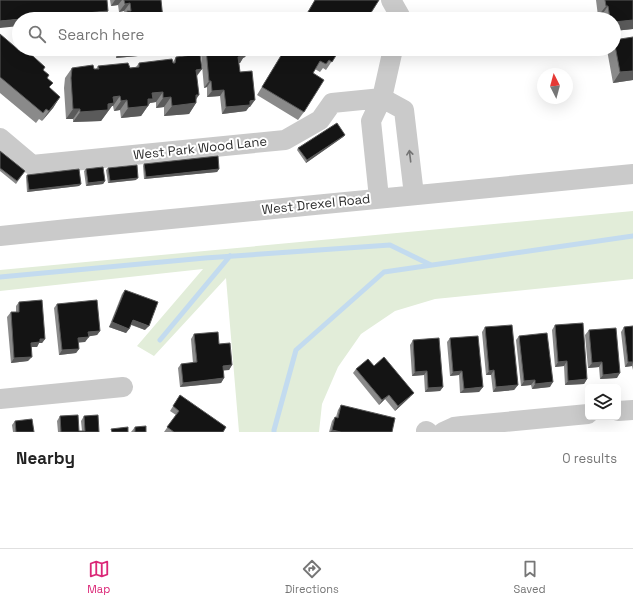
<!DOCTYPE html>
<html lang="en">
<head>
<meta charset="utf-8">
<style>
  :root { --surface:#fff; --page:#f2f2f2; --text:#222; --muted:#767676; --line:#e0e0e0; --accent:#db2777 }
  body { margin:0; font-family:"Space Grotesk",sans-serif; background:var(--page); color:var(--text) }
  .controls { position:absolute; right:12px; bottom:12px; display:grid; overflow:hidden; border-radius:6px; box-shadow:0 4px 16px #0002 }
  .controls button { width:36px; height:36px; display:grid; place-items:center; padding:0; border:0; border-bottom:1px solid var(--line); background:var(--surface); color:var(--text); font:20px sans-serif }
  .compass { position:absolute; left:537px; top:68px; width:36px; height:36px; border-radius:50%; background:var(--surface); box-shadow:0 4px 16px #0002; rotate:354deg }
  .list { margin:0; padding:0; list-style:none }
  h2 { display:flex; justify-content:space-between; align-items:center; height:52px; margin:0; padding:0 16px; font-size:17px }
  h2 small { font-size:13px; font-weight:400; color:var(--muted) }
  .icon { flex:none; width:22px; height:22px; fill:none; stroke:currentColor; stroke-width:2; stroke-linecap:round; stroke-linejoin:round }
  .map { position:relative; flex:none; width:633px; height:432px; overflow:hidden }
  .search { position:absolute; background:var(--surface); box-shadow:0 4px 16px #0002; left:12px; right:12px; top:12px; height:44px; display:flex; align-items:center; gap:10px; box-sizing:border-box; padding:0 14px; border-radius:22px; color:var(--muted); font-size:15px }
  .sheet { height:116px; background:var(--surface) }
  nav { display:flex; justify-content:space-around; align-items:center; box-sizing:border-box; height:56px; border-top:1px solid var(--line); background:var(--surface); font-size:11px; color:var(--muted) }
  nav a { display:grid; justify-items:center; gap:2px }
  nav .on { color:var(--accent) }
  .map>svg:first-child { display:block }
  .green { fill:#e2edd9 }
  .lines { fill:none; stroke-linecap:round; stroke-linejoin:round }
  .stream { stroke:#c3dbef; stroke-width:5 }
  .minor { stroke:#cacaca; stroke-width:20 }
  .wall { fill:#8a8a8a }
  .shaded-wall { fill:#5a5a5a }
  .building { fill:#141414; stroke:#5a5a5a }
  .oneway { stroke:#747474 }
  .labels { text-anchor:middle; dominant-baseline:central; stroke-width:4; stroke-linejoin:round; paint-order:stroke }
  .street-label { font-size:13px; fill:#2d2d2d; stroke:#fff }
</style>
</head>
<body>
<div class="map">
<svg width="633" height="432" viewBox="0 0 633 432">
  <rect width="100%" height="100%" fill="#fff"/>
  <!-- green -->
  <path class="green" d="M633,211V279L435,299L395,311L361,334L338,367L322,404L319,432H239L226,278L154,356L137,346L203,269L0,291V270Z"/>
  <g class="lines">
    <!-- stream -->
    <path class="stream" d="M0,277L205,258L390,245L431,265
      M160,340L230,256
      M274,432V430L296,350L384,272L633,236"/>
    <!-- minor -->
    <path class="minor" d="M391,0L400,16L399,19
      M382,98L404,110L414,195
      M0,138L32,165L285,140L320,120L332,103L382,98
      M379,198L371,121L382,98L393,49
      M0,236L68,229L633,174
      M0,399L123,387
      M618,411L633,410
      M426,431L428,432
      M443,432L454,427L462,426L588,414"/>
  </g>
  <!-- wall -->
  <path class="wall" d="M110,0H161L163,19H119V18H122L125,15L124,11L119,12L118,5L111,6Z
    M315,0H379L367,19H303Z
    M596,0H633V29L614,31V19H602L601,16H598Z
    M0,34L21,52L45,67L43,70L47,78L49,88L60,97L53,108L42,121L39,119L36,123L0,93Z
    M614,40L633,80L613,83L607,50V49H614Z
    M116,49H163L160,54L116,58Z
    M204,49H249V51L245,57L243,58L240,63H239L240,72L250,107H249L246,111L222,114L220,96L207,97V87L204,88L201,54Z
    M285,49H340L326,70L323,68L320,72L315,69L313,73L304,112L298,120L257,95Z
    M176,57L202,69L197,76L196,103L189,114L164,116V107L156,108V102L150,103L141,116L121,118L120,110L114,111L113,106H112L101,121L73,122V119H66L64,88L65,78L72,68L96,69L98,66L130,68L136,67L139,63L173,62Z
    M345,135L343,137L306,163L297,150L298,148Z
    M0,151L25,171L16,184L0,171Z
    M144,164L219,169L217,172L144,179L143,166Z
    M108,168L136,180L108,183L106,170Z
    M86,169L105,181L103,184L86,186L84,171Z
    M27,175L81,184L79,186L27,192L26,177Z
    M125,290L145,330L131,325L129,329L126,333L109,327L122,294Z
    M19,302L45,339L42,343H39L37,347H31L28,361L11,363L7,317L11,312H16V306Z
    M57,304L100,331L97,335L88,336L85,342H79V349L76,353L59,355L54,308Z
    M555,325L587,379L584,384L565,385L564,366L555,367L552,330Z
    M633,326V370L632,366L625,367L621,332L624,327Z
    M485,327L518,385L514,390L493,392L491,375H486L482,332Z
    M589,330L617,378L600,379L599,367L588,368L585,335Z
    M194,334L219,344L232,365L229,370H223L224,378L221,383L180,387L178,368L181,364L193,363L191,339Z
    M519,336L550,387L532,389L531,385L521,386L516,340Z
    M450,338L483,387L479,392L460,393L459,375L450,376L447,342Z
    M413,340L443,387L440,391L425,392L424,375L412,376L410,345Z
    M374,366L410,397L395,411L385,399L379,405L353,373L356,369Z
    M180,395L223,432H164L176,415L170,411Z
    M341,405L392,432H329L332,421L335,417H336L338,410Z
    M60,416L79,431H82L81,421L84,416L99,432H58L57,421Z
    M15,421L34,432H13L12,425Z
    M135,427L146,432H131Z"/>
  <!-- shaded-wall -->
  <path class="shaded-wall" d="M115,0H122L118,5L111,6Z
    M130,3L124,11L119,12L125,4Z
    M606,6H608L601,16H598Z
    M108,11L102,19H19V26L0,28V21Z
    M633,20V29L614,31V22Z
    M128,49H163L160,54L116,58L122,50Z
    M249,51L245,57L243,58L240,63H234L238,57L244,52Z
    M202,69L194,79L196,70Z
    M633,71V80L613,83L620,72Z
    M209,81H211L207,87L204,88Z
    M224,90L220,96L207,97L212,91Z
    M163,92L156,102L150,103L141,116L121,118L128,108L152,93Z
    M196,95H199L193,104L196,103L189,114L164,116L172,106Z
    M120,96L113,106H112L101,121L73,122L80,112L113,97Z
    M60,97L53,108L42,121L49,111Z
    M171,97L164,107L156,108L163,98Z
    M127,100L120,110L114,111L121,101Z
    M255,100L250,107H249L246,111L222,114L226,107L250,101Z
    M73,109H80L73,119H66Z
    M345,135L343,137L306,163L307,160Z
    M219,169L217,172L144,179L146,177Z
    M138,178L136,180L108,183L110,181Z
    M105,181L103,184L86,186L88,183Z
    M81,184L79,186L27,192L29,190Z
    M133,320L149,326L145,330L130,324Z
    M112,322L129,329L126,333L109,327Z
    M100,331L97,335L85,337L88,332Z
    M89,337L85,342L75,343L78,338Z
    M40,339H45L42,343H39L37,347H27L31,343Z
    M79,349L76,353L59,355L62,350Z
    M32,357L28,361L11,363L14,358Z
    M567,361L564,366L555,367L558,362Z
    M602,362L599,367L588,368L592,363Z
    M628,362H633L632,366L625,367Z
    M232,365L229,370L219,371L223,366Z
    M494,370L491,375H486L489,371Z
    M427,371L424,375L412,376L415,372Z
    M462,371L459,375L450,376L453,372Z
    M620,373L617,378L600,379L603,375Z
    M224,378L221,383L180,387L183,383Z
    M587,379L584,384L565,385L568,381Z
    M535,380L531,385L521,386L524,381Z
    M553,382L550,387L532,389L535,384Z
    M518,385L514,390L493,392L496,387Z
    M443,387L440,391L425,392L428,388Z
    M483,387L479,392L460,393L464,389Z
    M414,393L410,397L395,411L398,406Z
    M389,395L379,405L382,400Z
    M332,430L341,432H330Z"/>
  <!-- building -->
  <path class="building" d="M0,0H107L108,11L0,21Z
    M124,0H161L163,19H119V18L128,17L127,11H131L130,3L125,4Z
    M315,0H379L367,19H304Z
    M605,0H633V20L614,22V19H610L608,6H606Z
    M0,34L21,52L24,49H25L45,67L43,70L49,75L47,78L53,83L49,87L60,97L49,111L46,109L43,113L0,77Z
    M633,37V71L620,72L614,40Z
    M206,49H249V51L244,52V56L238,57L240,72L252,71L255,100L250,101V105L226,107L224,90L212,91L211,81H209Z
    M285,49H340L332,62L329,60L326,64L320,61L313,73L324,80L304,112L262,87Z
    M200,54L202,69L196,70L199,95H196V103L172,106L171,97L163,98V92L152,93L153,99H148V106L128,108L127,100L121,101L120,96L113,97L114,103L108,104V110L80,112V109H73L71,78L72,68L93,65L94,69H99L98,66L128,63L130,68L139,67V63L172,59L173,63H175L176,57Z
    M337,123L345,135L307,160L298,148Z
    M0,151L25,171L17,181L0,168Z
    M218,156L219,169L146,177L144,164Z
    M137,165L138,178L110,181L108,168Z
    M103,167L105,181L88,183L86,169Z
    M79,169L81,184L29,190L27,175Z
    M125,290L158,302L149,326L133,320L129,329L112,322Z
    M42,300L45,339H40V342L31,343L32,357L14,358L11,312H19V302Z
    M97,300L100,331L88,332L89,337L78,338L79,349L62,350L57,304Z
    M583,323L587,379L568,381L567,361L558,362L555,325Z
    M512,325L518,385L496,387L494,370L489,371L485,327Z
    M633,326V362H628L624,327Z
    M616,328L620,373L603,375L602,362L592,363L589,330Z
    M218,332L219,344L230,343L232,365L223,366L224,378L183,383L181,364L197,362L194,334Z
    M547,333L553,382L535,384V380L524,381L519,336Z
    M478,336L483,387L464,389L462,371L453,372L450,338Z
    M439,338L443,387L428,388L427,371L415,372L413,340Z
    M384,357L414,393L398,406L389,395L382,400L356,369L368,359L374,366Z
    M180,395L226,427L223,432H174L167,427L179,411L173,406Z
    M341,405L395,418L392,432H341L332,430L335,417L338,418Z
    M78,415L79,431H85L84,416L98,415L99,432H61L60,416Z
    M32,419L34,432H16L15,421Z
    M146,426V432H135V427Z
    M128,427V432H112L111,429Z"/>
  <!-- one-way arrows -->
  <defs><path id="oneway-shaft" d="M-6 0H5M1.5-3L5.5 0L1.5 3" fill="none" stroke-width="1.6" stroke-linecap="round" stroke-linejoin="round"/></defs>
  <use class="oneway" href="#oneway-shaft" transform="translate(410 156) rotate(-97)"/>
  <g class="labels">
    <!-- street labels -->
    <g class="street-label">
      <text transform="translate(200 148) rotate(-6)">West Park Wood Lane</text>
      <text transform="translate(316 204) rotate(-6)">West Drexel Road</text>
    </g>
  </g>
</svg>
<div class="controls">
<button><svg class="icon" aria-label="layers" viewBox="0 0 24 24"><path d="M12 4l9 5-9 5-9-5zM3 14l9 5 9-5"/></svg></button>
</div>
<svg class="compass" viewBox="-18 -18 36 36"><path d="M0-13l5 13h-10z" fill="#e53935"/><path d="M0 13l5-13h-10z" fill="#767676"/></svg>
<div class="search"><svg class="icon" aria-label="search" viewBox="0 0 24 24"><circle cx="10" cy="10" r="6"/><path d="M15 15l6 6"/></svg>Search here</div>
</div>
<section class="sheet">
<h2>Nearby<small>0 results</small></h2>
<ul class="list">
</ul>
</section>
<nav>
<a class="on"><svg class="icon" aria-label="map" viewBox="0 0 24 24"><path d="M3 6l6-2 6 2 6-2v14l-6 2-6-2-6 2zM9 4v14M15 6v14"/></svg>Map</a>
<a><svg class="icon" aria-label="directions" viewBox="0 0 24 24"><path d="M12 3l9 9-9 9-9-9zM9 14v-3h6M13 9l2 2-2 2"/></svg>Directions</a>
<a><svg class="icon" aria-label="saved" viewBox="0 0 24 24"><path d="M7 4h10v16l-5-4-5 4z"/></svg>Saved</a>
</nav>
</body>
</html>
